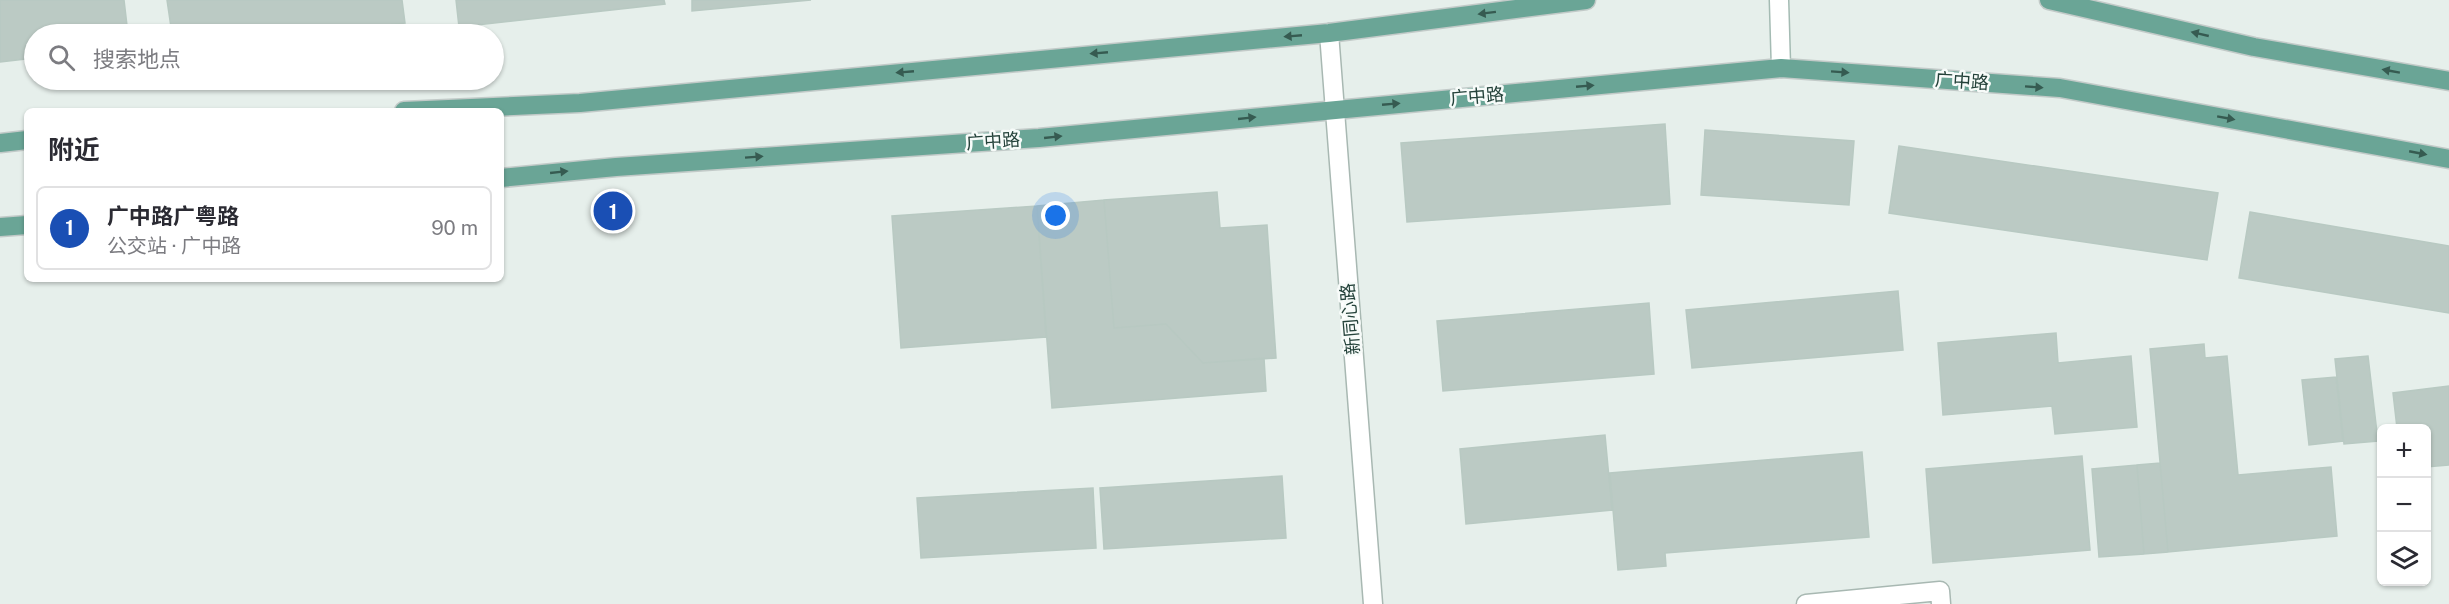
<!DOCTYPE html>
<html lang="zh">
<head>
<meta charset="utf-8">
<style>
  :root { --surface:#fff; --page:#f7f7f7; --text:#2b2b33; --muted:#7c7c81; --line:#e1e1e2; --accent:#855347 }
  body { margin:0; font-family:"Public Sans","Noto Sans SC",sans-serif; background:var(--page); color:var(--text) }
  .controls { position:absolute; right:18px; bottom:18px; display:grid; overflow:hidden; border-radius:9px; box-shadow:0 2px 4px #0004 }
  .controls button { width:54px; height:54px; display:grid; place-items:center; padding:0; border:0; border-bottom:2px solid var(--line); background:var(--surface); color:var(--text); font:30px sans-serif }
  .you { position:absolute; left:1056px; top:216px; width:21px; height:21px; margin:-15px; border:4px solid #fff; border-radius:50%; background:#1a73e8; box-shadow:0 0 0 9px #1a73e833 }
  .badge { display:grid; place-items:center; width:39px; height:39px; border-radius:50%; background:var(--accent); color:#fff; font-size:20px; font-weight:700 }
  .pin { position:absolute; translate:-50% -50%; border:3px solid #fff; box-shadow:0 2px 6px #0006 }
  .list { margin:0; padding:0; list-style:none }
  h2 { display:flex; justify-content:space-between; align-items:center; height:78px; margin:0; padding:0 24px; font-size:26px }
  h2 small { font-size:20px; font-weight:400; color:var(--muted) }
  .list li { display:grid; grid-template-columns:39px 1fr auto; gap:18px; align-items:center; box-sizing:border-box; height:84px; margin:0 12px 12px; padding:0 12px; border:2px solid var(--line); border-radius:9px }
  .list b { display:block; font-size:22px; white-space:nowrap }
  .list p { margin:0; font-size:20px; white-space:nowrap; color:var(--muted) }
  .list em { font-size:20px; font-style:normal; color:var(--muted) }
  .icon { flex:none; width:33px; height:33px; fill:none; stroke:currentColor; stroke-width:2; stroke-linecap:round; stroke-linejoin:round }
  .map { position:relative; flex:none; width:2449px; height:604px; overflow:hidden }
  .search { position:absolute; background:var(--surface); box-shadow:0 2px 4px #0004; left:24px; top:24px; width:480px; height:66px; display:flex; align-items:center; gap:15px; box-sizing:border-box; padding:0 21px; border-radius:33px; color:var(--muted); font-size:22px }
  .panel { position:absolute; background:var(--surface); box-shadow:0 2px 4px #0004; left:24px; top:108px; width:480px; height:174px; border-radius:9px }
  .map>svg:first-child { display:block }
  .building { fill:#bbcac4; stroke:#b8c9c2; stroke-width:1.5 }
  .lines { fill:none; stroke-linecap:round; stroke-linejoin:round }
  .lane-casing { stroke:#a8b8b2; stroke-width:21 }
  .street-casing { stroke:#a8b8b2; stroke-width:21 }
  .secondary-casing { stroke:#a4bbb3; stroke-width:21 }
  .primary-casing { stroke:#c2cac8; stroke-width:21 }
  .lane { stroke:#fff; stroke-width:18 }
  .street { stroke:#fff; stroke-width:18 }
  .secondary { stroke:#fff; stroke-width:18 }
  .primary { stroke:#6aa596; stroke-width:18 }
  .oneway { fill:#365b51 }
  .labels { text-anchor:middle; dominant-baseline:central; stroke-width:5; stroke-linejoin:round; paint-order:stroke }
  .street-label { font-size:18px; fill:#24423a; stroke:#f7fbf9 }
</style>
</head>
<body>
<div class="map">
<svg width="2449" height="604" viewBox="0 0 2449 604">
  <rect width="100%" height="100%" fill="#e6efeb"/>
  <!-- building -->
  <path class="building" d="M0,0H124L128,34H34V58L0,62Z
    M167,0H402L405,23L309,34H172Z
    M456,0H664L665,4L459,27Z
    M692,0H811L692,11Z
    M1665,124L1670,204L1407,222L1401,143Z
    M1705,130L1854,141L1849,205L1701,195Z
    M1899,146L2218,193L2207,260L1889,213Z
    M1217,192L1220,228L1267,225L1276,358L1203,363L1166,324L1114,328L1104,200Z
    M1104,200L1114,328L1166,324L1203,363L1264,358L1266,391L1052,408L1037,206Z
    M1037,206L1046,337L901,348L892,216Z
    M2250,212L2449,246V313L2239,278Z
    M1898,291L1903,350L1692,368L1686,310Z
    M1649,303L1654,374L1443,391L1437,321Z
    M2056,333L2058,363L2131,356L2137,427L2055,434L2052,406L1943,415L1938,343Z
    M2204,344L2205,358L2227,356L2238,475L2331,467L2337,536L2168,552L2150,349Z
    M2368,356L2378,441L2344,444L2335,359Z
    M2336,377L2343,441L2309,445L2302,380Z
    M2449,386V465L2426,467V428H2397L2393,393Z
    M1605,435L1612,510L1466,524L1460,449Z
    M1862,452L1869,537L1665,553L1666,566L1618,570L1610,473Z
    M2082,456L2090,550L1933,563L1926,469Z
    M2160,463L2168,552L2144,554L2137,465Z
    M2137,465L2144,554L2099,557L2092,469Z
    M1282,476L1286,538L1104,549L1100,488Z
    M1093,488L1096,548L921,558L917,498Z"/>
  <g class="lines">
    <!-- lane casing -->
    <g class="lane-casing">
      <path id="lane" d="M1806,604L1940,591L1941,604"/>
    </g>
    <!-- street casing -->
    <g class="street-casing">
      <path id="street" d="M1329,33L1373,604"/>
    </g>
    <!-- secondary casing -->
    <g class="secondary-casing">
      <path id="secondary" d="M1779,0L1781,68"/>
    </g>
    <!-- primary casing -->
    <g class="primary-casing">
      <path id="primary" d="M2049,0L2254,47L2449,81
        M404,111L580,103L1329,33L1586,0
        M0,143L27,140
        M501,178L616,167L1039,138L1781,68L2060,88L2449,159
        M0,227L27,225"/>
    </g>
    <!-- lane -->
    <use href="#lane" class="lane"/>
    <!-- street -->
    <use href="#street" class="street"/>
    <!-- secondary -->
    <use href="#secondary" class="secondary"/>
    <!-- primary -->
    <use href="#primary" class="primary"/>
  </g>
  <!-- one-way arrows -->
  <defs><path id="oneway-solid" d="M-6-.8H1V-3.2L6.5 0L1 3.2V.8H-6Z" transform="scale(1.5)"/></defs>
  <g class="oneway">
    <use href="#oneway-solid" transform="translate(1487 13) rotate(173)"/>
    <use href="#oneway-solid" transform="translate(2200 34) rotate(-167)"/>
    <use href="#oneway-solid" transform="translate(1293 36) rotate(175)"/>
    <use href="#oneway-solid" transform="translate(1099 53) rotate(175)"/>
    <use href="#oneway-solid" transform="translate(2391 71) rotate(-170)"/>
    <use href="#oneway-solid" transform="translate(905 72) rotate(175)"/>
    <use href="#oneway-solid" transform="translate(1840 72) rotate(4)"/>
    <use href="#oneway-solid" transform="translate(1585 86) rotate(-5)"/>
    <use href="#oneway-solid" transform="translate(2034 87) rotate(4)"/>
    <use href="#oneway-solid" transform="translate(1391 104) rotate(-5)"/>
    <use href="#oneway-solid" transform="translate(1247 118) rotate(-6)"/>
    <use href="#oneway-solid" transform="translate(2226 118) rotate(10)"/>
    <use href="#oneway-solid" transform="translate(1053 137) rotate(-6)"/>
    <use href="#oneway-solid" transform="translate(2418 153) rotate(11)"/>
    <use href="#oneway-solid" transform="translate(754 157) rotate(-4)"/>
    <use href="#oneway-solid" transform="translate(559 172) rotate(-6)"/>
  </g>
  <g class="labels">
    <!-- street labels -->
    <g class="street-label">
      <text transform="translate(1962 81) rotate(4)">广中路</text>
      <text transform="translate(1477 96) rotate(-5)">广中路</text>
      <text transform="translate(993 141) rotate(-4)">广中路</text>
      <text transform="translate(1350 319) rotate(-95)">新同心路</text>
    </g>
  </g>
</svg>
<div class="controls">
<button>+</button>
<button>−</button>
<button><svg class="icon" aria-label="layers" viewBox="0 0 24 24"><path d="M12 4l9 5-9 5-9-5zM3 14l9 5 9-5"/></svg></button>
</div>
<div class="you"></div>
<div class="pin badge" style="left:613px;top:211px;background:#1a4fb4">1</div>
<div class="search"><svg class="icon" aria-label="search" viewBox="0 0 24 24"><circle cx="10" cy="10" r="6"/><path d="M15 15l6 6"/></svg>搜索地点</div>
<section class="panel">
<h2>附近<small></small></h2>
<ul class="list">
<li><span class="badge" style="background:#1a4fb4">1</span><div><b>广中路广粤路</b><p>公交站 · 广中路</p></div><em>90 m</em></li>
</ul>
</section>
</div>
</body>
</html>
